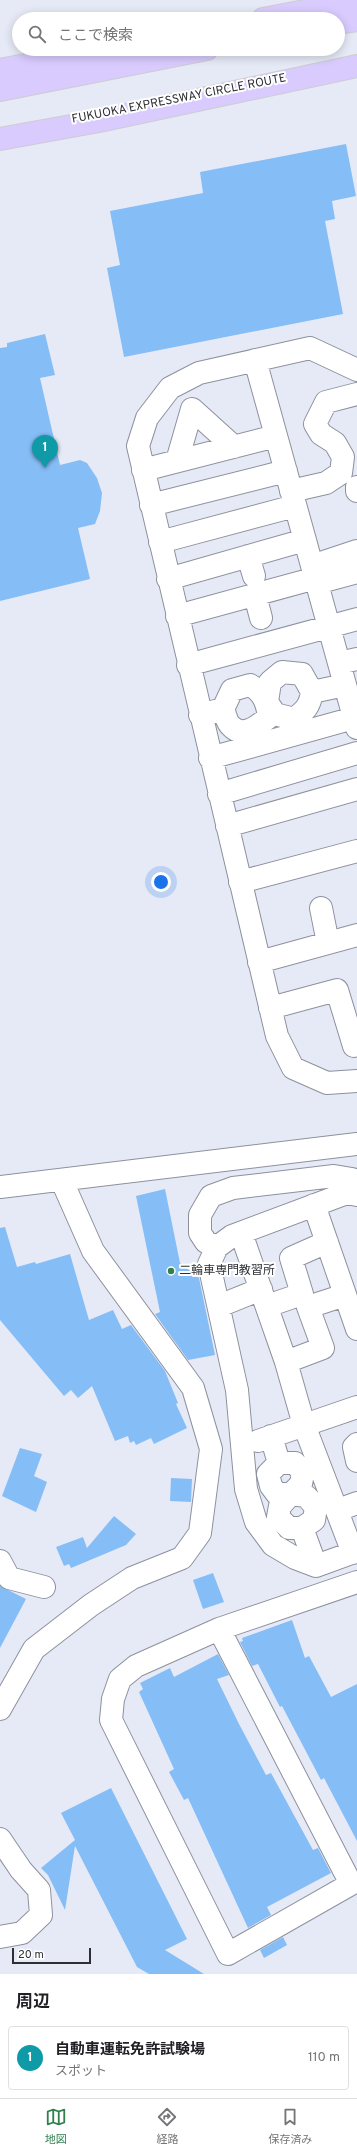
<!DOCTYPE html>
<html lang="ja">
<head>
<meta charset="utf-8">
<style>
  :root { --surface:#fff; --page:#f2f2f2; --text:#202124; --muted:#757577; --line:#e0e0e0; --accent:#318050 }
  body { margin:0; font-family:Overpass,"Noto Sans JP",sans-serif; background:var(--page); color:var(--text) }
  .scale { position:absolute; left:12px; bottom:10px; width:79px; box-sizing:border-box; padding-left:4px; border:2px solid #2d2f34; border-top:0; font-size:11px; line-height:14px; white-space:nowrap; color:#2d2f34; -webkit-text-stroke:3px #fff; paint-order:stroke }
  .you { position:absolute; left:161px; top:882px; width:14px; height:14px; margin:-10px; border:3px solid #fff; border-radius:50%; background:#1a73e8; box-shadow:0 0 0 6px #1a73e833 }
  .badge { display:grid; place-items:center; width:26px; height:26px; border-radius:50%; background:var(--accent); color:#fff; font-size:13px; font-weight:700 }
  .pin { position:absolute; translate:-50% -33px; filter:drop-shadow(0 1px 2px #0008) }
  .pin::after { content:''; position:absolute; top:21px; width:14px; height:12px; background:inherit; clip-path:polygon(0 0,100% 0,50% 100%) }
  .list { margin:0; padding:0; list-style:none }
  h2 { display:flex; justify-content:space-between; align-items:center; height:52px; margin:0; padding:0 16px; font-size:17px }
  h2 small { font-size:13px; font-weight:400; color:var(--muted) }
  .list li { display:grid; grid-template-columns:26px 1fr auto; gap:12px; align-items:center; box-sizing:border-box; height:64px; margin:0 8px 8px; padding:0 8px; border:1px solid var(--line); border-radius:4px }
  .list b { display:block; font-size:15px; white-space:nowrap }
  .list p { margin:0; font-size:13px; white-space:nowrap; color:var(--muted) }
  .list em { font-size:13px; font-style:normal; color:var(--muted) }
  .icon { flex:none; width:22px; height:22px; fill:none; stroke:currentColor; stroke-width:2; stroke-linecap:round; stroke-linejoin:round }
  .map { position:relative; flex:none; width:357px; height:1974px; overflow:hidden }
  .search { position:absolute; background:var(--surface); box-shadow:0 2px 10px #0003; left:12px; right:12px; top:12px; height:44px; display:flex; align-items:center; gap:10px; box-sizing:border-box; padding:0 14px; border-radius:22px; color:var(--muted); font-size:15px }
  .sheet { height:124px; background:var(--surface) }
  nav { display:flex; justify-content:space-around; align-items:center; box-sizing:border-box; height:56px; border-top:1px solid var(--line); background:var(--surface); font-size:11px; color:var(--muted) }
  nav a { display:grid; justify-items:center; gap:2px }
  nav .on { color:var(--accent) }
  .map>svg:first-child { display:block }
  .building { fill:#85bdf6 }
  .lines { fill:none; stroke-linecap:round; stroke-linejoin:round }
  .minor-casing { stroke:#8d919d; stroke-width:24 }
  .highway-casing { stroke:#cdcdce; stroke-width:24 }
  .minor { stroke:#fff; stroke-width:22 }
  .highway { stroke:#d9cbfe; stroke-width:22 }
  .poi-dot { fill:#318050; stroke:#fff; stroke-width:1.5 }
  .labels { text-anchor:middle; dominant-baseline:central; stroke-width:4; stroke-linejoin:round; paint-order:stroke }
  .street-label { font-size:12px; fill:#2d2f34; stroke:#fff }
  .poi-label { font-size:12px; fill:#2d2f34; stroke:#fff; text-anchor:start }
</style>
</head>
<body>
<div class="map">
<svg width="357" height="1974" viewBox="0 0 357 1974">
  <rect width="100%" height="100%" fill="#e6eaf7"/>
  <!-- building -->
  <path class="building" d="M346,144L356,196L332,201L335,219L325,221L343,314L124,357L107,268L120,265L110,211L203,193L200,172Z
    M45,334L55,375L40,378L60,465L80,460L87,463L97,478L102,493L100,511L95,524L78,528L90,579L0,601V348L7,347V343Z
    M165,1189L180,1263L199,1278L215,1355L188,1360L155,1314L160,1312L136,1196Z
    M5,1227L17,1267L35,1262L36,1264L70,1254L89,1320L113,1310L122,1329L131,1325L165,1371L178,1403L176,1404L187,1428L154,1444L151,1438L136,1445L134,1441L130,1443L128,1436L115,1441L92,1386L78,1398L71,1390L64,1396L0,1320V1228Z
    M20,1448L42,1454L34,1476L47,1482L36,1512L2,1496Z
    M171,1478L192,1479L191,1502L170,1501Z
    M114,1516L136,1534L126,1545L71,1568L69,1564L64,1566L56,1547L83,1537L87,1548Z
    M213,1573L224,1602L203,1609L193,1580Z
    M0,1586L26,1599L0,1648Z
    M292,1620L305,1658L309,1656L331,1697L357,1684V1841L324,1778L321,1780L282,1706L280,1707L258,1664L252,1666L240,1642L243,1641L242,1638Z
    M218,1654L229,1675L217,1679L238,1722L266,1775L271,1773L313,1850L318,1848L331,1873L267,1907L271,1915L248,1928L188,1798L184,1800L169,1772L174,1769L139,1692L143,1689L140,1683L170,1668L174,1677Z
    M111,1788L187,1939L165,1950L204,1974H149L137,1967L75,1846L65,1910L48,1875L41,1868L75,1840L61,1813Z
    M283,1937L287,1945L264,1958L260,1950Z"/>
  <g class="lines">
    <!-- minor casing -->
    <g class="minor-casing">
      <path id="minor" d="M255,360L357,728
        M357,370L310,348L199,373L170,388L147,418L138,446L277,1036L293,1068L327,1083L357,1081
        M177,461L192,409L234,447
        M143,470L276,436
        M357,487V491
        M291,491L326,483L341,473L343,457L335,443L321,434L315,424L326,402L357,394
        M151,505L286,471
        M160,542L295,506
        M248,556L254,576
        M312,566L357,551
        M168,579L305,540
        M317,583L357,572
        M255,595L261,618
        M177,616L316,578
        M339,663L357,659
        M188,665L357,619
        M312,692L302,674L282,672L270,682L267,702L275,714L294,719C305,711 310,706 312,692L345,685
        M200,715L223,709L232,690L250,685C263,692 267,702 269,717C259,725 243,739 231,726C227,723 225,714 223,709
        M210,758L354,718
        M219,794L357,753
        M227,826L357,789
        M240,882L357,851
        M321,908L328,943
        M259,962L357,935
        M270,1008L337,990L354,1046L357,1045
        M0,1187L357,1144
        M357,1195L347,1193L232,1236L217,1247L209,1264L237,1390L246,1489L256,1522L273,1545L295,1558L316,1566L357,1551
        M314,1205L357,1329
        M241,1233L286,1362L304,1425L353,1553
        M217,1247L206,1242L200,1233V1215L211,1196L233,1188L334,1176L352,1179L357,1185
        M219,1306L261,1289
        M267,1306L302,1294L291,1258L327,1242
        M286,1362L323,1348L308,1307L345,1295
        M271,1436L279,1463H295L303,1473L301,1484L291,1494H277L271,1486L268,1474L279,1463
        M258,1441L357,1407
        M357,1444L354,1447L357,1461
        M338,1510L357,1503
        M302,1528H289L278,1517L280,1506L291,1494L306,1496L316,1507L314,1520L302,1528L316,1566
        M0,1561L9,1578L44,1587
        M219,1629L351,1884L228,1954L111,1720L113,1699L120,1679L136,1666L219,1629L357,1582
        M0,1709L34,1649L91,1605L132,1578L182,1558L200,1533L211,1449L193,1388L93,1251L62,1181
        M0,1839L21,1870L39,1890L41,1915L22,1933L0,1937"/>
    </g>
    <!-- highway casing -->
    <g class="highway-casing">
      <path id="highway" d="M263,19L357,1
        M338,23L357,20
        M0,70L108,49
        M0,90L207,49
        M0,139L99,121L357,66"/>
    </g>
    <!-- minor -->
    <use href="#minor" class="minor"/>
    <!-- highway -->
    <use href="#highway" class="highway"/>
  </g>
  <!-- markers -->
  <circle class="poi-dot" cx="171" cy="1271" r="4"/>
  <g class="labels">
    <!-- street labels -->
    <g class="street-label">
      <text transform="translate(179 99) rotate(-11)">FUKUOKA EXPRESSWAY CIRCLE ROUTE</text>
    </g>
    <!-- poi labels -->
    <g class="poi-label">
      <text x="179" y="1271">二輪車専門教習所</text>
    </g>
  </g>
</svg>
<div class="scale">20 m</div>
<div class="you"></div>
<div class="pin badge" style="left:45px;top:468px;background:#0f9aa8">1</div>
<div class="search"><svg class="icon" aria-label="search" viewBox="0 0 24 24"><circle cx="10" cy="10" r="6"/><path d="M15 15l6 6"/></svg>ここで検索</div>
</div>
<section class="sheet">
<h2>周辺<small></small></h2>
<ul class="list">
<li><span class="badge" style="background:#0f9aa8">1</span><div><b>自動車運転免許試験場</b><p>スポット</p></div><em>110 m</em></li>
</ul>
</section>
<nav>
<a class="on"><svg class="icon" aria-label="map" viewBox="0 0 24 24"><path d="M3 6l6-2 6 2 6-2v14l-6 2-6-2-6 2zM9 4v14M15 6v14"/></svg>地図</a>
<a><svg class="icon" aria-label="directions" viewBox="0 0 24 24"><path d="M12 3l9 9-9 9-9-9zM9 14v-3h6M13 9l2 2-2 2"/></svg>経路</a>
<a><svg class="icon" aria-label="saved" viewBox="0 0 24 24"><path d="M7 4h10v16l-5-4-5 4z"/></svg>保存済み</a>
</nav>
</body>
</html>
